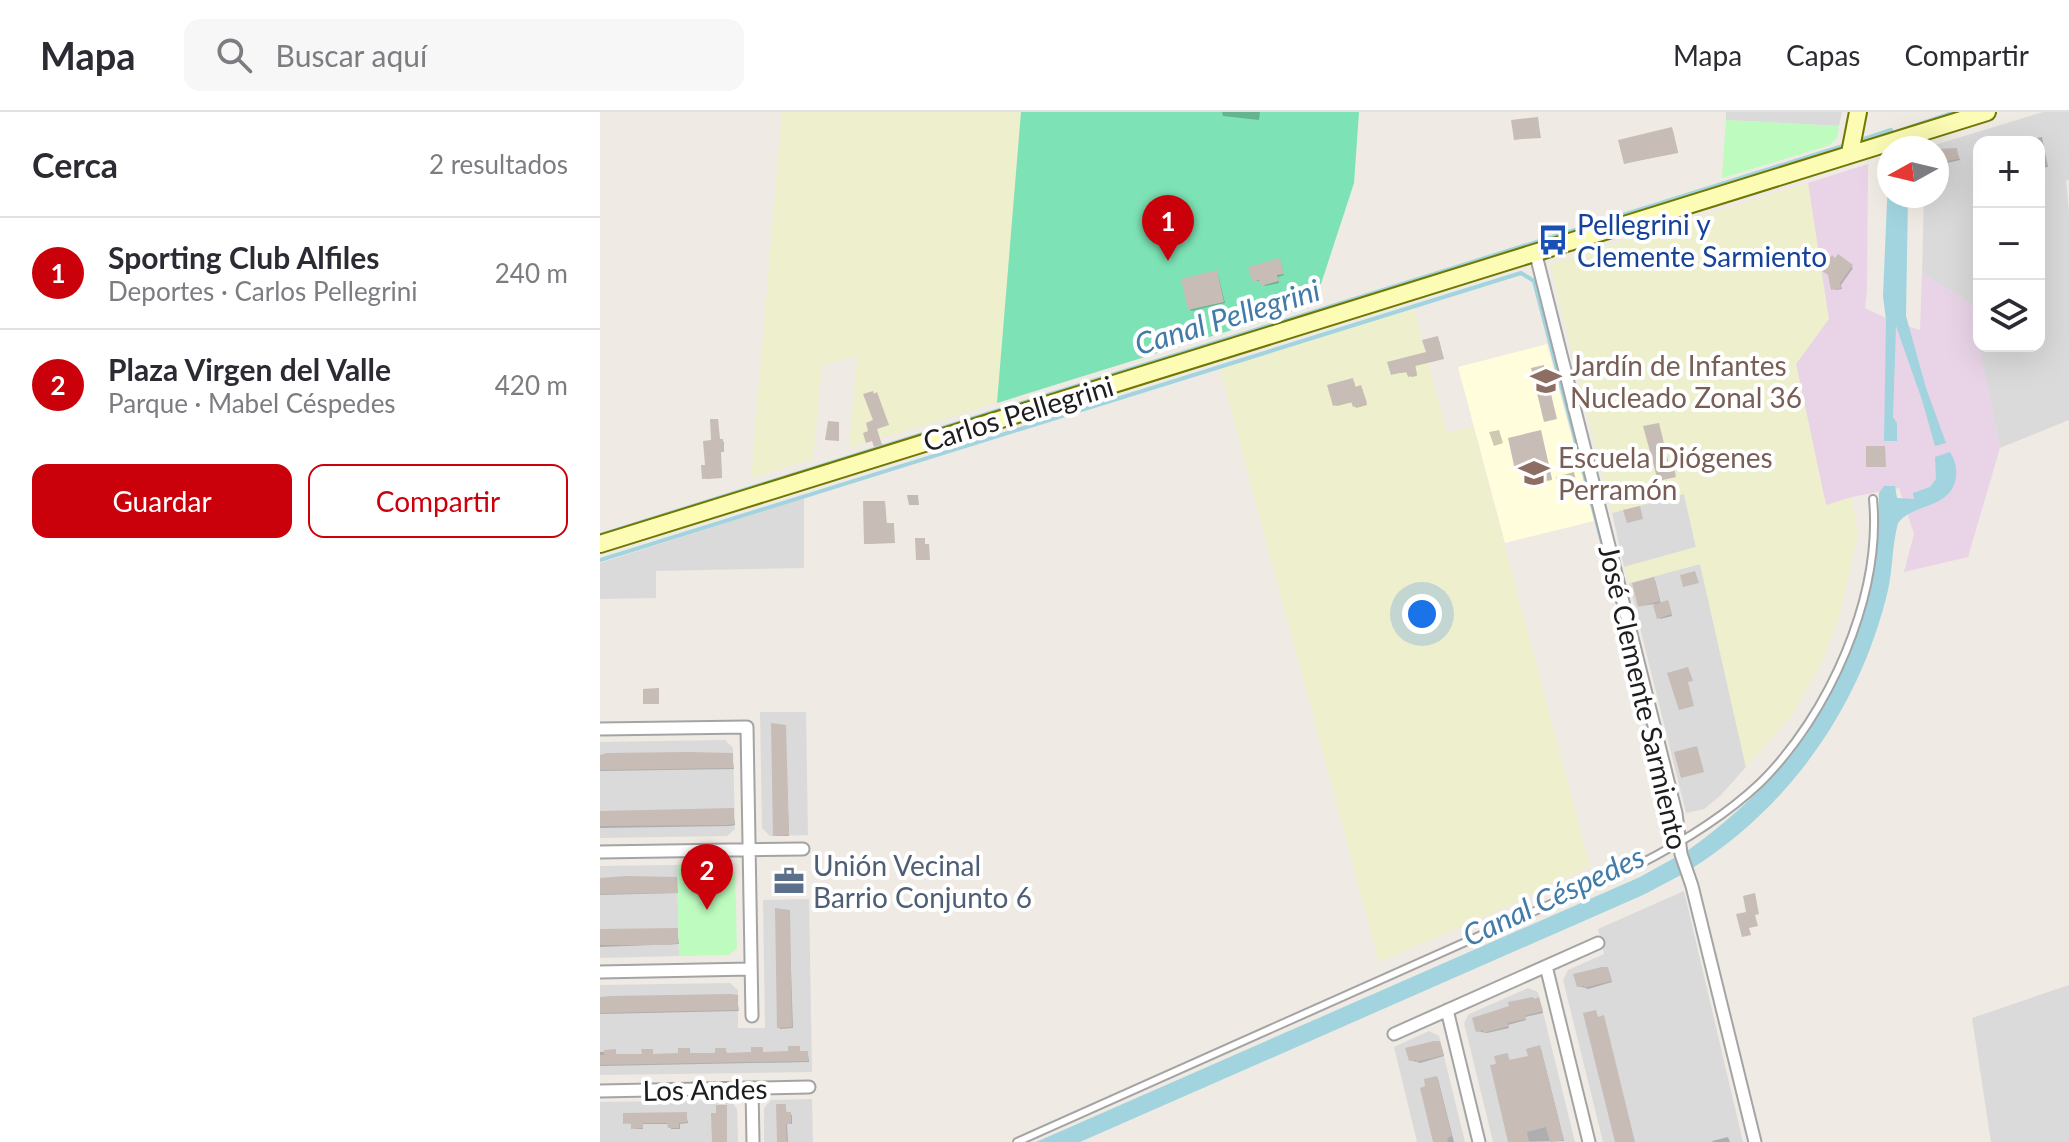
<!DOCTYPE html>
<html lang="es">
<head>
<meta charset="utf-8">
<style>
  :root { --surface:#fff; --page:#f7f7f7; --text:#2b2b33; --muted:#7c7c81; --line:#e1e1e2; --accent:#ca000b }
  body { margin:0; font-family:Lato,sans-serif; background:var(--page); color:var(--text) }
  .controls { position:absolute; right:24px; top:24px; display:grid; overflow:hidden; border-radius:16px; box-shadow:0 8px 32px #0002 }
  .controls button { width:72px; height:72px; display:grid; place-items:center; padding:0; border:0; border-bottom:2px solid var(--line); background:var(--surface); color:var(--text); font:40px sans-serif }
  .compass { position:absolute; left:1277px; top:24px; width:72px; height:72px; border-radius:50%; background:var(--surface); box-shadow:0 8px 32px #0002; rotate:262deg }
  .you { position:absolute; left:822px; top:502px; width:28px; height:28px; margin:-20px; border:6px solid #fff; border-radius:50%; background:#1a73e8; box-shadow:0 0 0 12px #1a73e833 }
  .badge { display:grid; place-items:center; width:52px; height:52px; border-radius:50%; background:var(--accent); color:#fff; font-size:26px; font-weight:700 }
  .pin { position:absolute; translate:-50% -66px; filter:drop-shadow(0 2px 4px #0008) }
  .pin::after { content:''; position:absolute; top:42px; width:28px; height:24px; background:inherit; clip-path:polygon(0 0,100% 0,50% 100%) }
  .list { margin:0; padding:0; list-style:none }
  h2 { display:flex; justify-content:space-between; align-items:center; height:104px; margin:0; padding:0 32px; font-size:34px }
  h2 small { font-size:26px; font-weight:400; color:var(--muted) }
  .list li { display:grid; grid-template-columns:52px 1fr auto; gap:24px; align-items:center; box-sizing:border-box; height:112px; padding:0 32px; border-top:2px solid var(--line) }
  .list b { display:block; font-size:30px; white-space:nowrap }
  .list p { margin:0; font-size:26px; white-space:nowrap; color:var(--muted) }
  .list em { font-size:26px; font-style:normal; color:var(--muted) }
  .actions { display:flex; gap:16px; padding:24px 32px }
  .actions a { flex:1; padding:18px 0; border:2px solid var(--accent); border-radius:16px; text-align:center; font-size:28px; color:var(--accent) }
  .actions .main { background:var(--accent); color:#fff }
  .icon { flex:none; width:44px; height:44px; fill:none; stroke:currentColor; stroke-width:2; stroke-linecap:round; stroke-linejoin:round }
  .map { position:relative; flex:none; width:1469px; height:1030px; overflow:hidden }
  header { display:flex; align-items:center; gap:48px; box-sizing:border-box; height:112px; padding:0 40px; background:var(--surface); border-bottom:2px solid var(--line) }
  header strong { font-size:38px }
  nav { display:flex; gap:44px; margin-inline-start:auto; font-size:28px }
  .search { width:560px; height:72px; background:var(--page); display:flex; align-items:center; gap:20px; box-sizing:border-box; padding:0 28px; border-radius:16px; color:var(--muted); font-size:30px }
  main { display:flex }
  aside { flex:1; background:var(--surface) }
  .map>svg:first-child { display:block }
  .residential { fill:#dbdada }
  .industrial { fill:#e8d4e6 }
  .education { fill:#fffddb }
  .farmland { fill:#eeefcd }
  .park { fill:#bdfbbf }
  .pitch { fill:#7de2b5 }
  .water { fill:#a1d4df }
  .shadow { fill:#0003 }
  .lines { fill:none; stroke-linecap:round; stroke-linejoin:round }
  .stream { stroke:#a1d4df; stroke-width:4 }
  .building { fill:#c7bcb6 }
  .lane-casing { stroke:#a4a4a4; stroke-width:10 }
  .street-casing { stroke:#a4a4a4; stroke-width:15 }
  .secondary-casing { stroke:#717800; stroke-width:20 }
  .lane { stroke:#fff; stroke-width:6 }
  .street { stroke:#fff; stroke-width:11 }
  .secondary { stroke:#fcfcb4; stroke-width:16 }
  .labels { text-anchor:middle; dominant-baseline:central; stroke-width:8; stroke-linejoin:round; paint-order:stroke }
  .transit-label { font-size:28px; fill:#164399; stroke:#fff; text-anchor:start }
  .education-label { font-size:28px; fill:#785e54; stroke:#fff; text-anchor:start }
  .street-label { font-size:28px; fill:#1d1d1d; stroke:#fff }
  .service-label { font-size:28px; fill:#4e5e75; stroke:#fff; text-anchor:start }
  .water-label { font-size:30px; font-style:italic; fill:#437ba8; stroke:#fff }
</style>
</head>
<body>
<header>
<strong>Mapa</strong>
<div class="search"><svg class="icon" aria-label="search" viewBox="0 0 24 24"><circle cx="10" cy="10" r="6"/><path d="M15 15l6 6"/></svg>Buscar aquí</div>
<nav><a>Mapa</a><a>Capas</a><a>Compartir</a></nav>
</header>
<main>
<aside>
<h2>Cerca<small>2 resultados</small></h2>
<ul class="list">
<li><span class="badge">1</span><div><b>Sporting Club Alfiles</b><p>Deportes · Carlos Pellegrini</p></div><em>240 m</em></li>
<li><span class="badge">2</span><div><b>Plaza Virgen del Valle</b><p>Parque · Mabel Céspedes</p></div><em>420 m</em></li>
</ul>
<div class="actions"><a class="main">Guardar</a><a>Compartir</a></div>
</aside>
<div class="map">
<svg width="1469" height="1030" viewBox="0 0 1469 1030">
  <rect width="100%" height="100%" fill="#efeae3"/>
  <!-- residential -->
  <path class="residential" d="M1126,0H1242L1239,14L1126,8Z
    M1443,0H1469V67L1466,69L1469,100V308L1400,336L1379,234H1439V30H1379V232L1371,192L1322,161L1324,84H1337V36H1325Z
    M1084,382L1096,435L1024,455L1012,401Z
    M204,386V456L56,459V486L0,487V451Z
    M1100,452L1146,655L1120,684L1104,697L1086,701L1029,471Z
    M160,600H206L208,723L170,724L162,716Z
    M125,628L133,636L135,717L127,724L0,726V630Z
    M77,753L79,844L0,846V754Z
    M1084,779L1143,1030H1003L963,868L968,858L1004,842L998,817Z
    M209,787L212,960L0,963V873L130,871L138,878V916H165L163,788Z
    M1469,873V1030H1391L1372,906Z
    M928,876L938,880L975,1030H893L864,911L869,902Z
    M829,919L839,924L865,1030H817L794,935Z
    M212,987L213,1030H164V996L171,988Z
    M130,988L137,997L138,1030H0V990Z"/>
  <!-- industrial -->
  <path class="industrial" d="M1268,52L1267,178L1265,196L1294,210L1320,218L1322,161L1371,192L1400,336L1368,445L1304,460L1314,422L1299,376L1252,385L1226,394L1196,252L1228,207L1208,71Z"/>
  <!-- education -->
  <path class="education" d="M947,232L994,409L905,431L858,255Z"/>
  <!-- farmland -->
  <path class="farmland" d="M182,0H421L397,291L249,336L257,244L222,253L213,347L151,366Z
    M1208,71L1229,207L1196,252L1226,393L1252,385L1258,422L1238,509L1220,554L1191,604L1146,655L1100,452L1029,471L1024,455L1096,435L1084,382L1012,401L950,152Z
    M814,197L847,321L873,314L990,754L880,807L779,850L620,257Z"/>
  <!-- park -->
  <path class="park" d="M1126,8L1239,14L1237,26L1230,33L1122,66Z
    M127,752L135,760L137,836L129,843L79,844L77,753Z"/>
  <!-- pitch -->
  <path class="pitch" d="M421,0H759L754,71L721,172L706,178V195L397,291Z"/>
  <!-- water -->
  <path class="water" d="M1289,44V84H1308L1306,204L1326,276L1346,331L1335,334L1322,288L1296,214L1293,305L1297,311V329H1284L1286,208L1283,184Z
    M1350,340C1355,348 1357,356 1356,365C1351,398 1314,390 1298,411C1292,433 1293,456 1288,478C1261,593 1191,694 1091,757L1087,739C1214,648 1274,538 1279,381L1284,374H1295L1297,386L1314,387L1313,381L1330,375L1336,367L1335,345Z
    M1076,745L1081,763L1043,783L480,1030H436L1040,765Z"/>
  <!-- shadow -->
  <path class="shadow" d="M622,0H660L659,8L623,4Z
    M938,8L941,26L916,27Z
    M1073,19L1078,41L1026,51Z
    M1442,25L1448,55L1439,56V30H1431L1430,27Z
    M1356,38L1360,48L1342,52L1344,66L1337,67V39Z
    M1238,145L1253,156L1241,173L1242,177L1235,178L1236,148Z
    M681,150L684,163L678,165L679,171L665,174L662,169H653Z
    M618,162L625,191L591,199L590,197Z
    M593,216L598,226L585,230L581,220Z
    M839,228L844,247L815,254L817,264L811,265L808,260L792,262L828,241Z
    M754,269L756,277H762L767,293L756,296L753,290L737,294L735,293Z
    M117,309L120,329L124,330V340H121L122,366L106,367Z
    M899,318L903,331L894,334L889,320Z
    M941,322L952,368L934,372L929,357H917Z
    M307,383H318L319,393H309Z
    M285,391L287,413L294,414L295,431L268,432L266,431Z
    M1055,468L1061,492H1069L1072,504L1060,507L1055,492L1040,494L1034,472Z
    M185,615L189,724H177L175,723Z
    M132,643L134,657L0,659V644Z
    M133,698L135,713L130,714L0,716V700Z
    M0,767H76L78,781L0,783Z
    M189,800L193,916L180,917L179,915Z
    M77,818L79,832L0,835V819Z
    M1009,859L1012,870L988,877L979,874Z
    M137,885L139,899L0,902V886Z
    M939,887L943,901L925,905L926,908L908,913L909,916L887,921L877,919Z
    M840,931L844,944L820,951L810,948Z
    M199,936L201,941L208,942L209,950L0,954V940L15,939L16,944H44L52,939L54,944L80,943L89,938L91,943H117L126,938L127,943L153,942L162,937L164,942L190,941Z
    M941,937L964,1029L911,1030L909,945L910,950L931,945Z
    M837,966L838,967L854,1030H835Z
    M185,994L187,1002L192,1003V1012H187L188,1030H178Z
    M86,1002L88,1011L80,1012V1017H71L70,1012H43V1017H35L33,1012L25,1011Z
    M1128,1025L1130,1030H1113L1112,1029Z"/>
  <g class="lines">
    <!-- stream -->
    <path class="stream" d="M1290,22L1355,0
      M1258,29L1291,18
      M0,423L1246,33
      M0,448L921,161L934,169L1030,538
      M1043,594L1072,713"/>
  </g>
  <!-- building -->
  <path class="building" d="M938,5L940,25L914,28L911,8Z
    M1072,15L1078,40L1024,52L1018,28Z
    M1357,36L1359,47L1337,51V37Z
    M1238,142L1253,153L1240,171L1241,176L1231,178L1228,163L1221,158L1232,143L1235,146Z
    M680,146L684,162L677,163L679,169L661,174L659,168L652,170L648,155Z
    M617,158L624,190L588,198L581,167Z
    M838,224L843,246L815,253L817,262L808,265L806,259L791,263L787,250L826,240L822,228Z
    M944,253L957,307L944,310L931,256Z
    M753,266L755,275L761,273L767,291L753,295L751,289L733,294L727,273Z
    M273,279L274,282L277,280L289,313L277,317L282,333L274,335L272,329L266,331L263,321L268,319L266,311L273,308L263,282Z
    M110,307H118L120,327H123L124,339L120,340L122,365L102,367L101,353H105L103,329L111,328Z
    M228,309L239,310V329L225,328Z
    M1059,311L1069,352L1073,351L1076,365L1058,369L1043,314Z
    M941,318L952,367L930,372L927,356L915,358L908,326Z
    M1266,334H1285L1286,355H1266Z
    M974,360L977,374L960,378L956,365Z
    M263,389H285L286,411H294V430L264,432Z
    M1040,394L1043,407L1027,411L1023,398Z
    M315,426H325V432H329L330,448H316Z
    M1095,459L1099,471L1083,475L1080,463Z
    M1054,465L1060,489L1038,495L1032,471Z
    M1068,488L1072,502L1057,507L1053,493Z
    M1088,555L1093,569L1088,570L1094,594L1079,598L1067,561Z
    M59,576V592H43V577Z
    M171,611L186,613L189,723L173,724Z
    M1097,634L1104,660L1081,666L1074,640Z
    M88,640L133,641V656L0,658V643L7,641Z
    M134,696V712L128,713L0,714V699Z
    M27,764L77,765L78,781L0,782V766Z
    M1155,781L1158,797L1159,802L1155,803L1158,814L1149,816L1151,823L1142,825L1136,802L1146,800L1143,784Z
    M175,796L190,798L192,915L177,916Z
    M78,816V831L71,833H0V817Z
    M1002,855H1008L1011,869L984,876V874L977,875L973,862Z
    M131,882L138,883V898L0,901V885L11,884Z
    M933,885L934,887L939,885L943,899L925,904V907L908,911L909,914L883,921V918L876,920L872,906L909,894L908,890Z
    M996,898L998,905L1004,903L1035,1030H1015L983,901Z
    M834,929H840L844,943L816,950V948L809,949L805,936Z
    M940,933L964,1028L950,1030L946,1015L927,1020L929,1030H908L890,953L896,952L894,944L908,941L909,948L928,944L926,937Z
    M188,934H200V939H208V949L0,953V943H4V938L16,937V942H42L41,937H53V942L78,941V936H90V941H115V936H126V941L151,940V935H163V940L188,939Z
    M837,964L852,1024L847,1026L848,1030H833L820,976L825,974L824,967Z
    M176,992H186V1000H191V1012H186L187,1030H177Z
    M116,993H127V1030H112L111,1001H116Z
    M87,1000V1010L79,1011V1016H68L67,1011H43V1016L31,1017V1011L23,1012V1001Z"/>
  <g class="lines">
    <!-- lane casing -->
    <g class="lane-casing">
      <path id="lane" d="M417,1030L1038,753C1081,731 1124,705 1160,671C1229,603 1282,484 1273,387"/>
    </g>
    <!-- street casing -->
    <g class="street-casing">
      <path id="street" d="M935,139L1076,701L1081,742L1092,774L1155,1030
        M0,617L147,615L152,904
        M0,740L203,737
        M946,854L989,1030
        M0,860L151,857
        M847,898L879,1030
        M794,922L998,831
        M152,976L153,1030
        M0,979L209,975"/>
    </g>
    <!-- secondary casing -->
    <g class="secondary-casing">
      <path id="secondary" d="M1250,41L1258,0
        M0,432L1387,0"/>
    </g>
    <!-- lane -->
    <use href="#lane" class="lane"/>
    <!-- street -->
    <use href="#street" class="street"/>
    <!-- secondary -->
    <use href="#secondary" class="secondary"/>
  </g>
  <!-- icons -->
  <defs>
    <g id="bus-bare" transform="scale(2.4)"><path d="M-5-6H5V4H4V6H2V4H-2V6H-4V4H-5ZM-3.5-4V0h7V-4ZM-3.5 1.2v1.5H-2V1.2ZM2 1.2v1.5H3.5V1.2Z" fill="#1a4fb4" stroke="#fff" stroke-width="2.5" paint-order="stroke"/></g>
    <g id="school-bare" transform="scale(2.4)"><path d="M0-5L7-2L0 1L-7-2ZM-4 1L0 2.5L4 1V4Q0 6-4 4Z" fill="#8d6e63" stroke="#fff" stroke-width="2.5" paint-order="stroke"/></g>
    <g id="office-bare" transform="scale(2.4)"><path d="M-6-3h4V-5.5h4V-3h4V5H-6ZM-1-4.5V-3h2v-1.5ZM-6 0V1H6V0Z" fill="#5c6f8a" stroke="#fff" stroke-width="2.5" paint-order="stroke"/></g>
  </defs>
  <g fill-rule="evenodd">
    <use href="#bus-bare" x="953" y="128"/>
    <use href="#school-bare" x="946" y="269"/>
    <use href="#school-bare" x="934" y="361"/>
    <use href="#office-bare" x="189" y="769"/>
  </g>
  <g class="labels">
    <!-- transit labels -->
    <g class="transit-label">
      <text x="977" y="112">Pellegrini y<tspan x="977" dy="32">Clemente Sarmiento</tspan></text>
    </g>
    <!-- education labels -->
    <g class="education-label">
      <text x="970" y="253">Jardín de Infantes<tspan x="970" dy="32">Nucleado Zonal 36</tspan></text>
      <text x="958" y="345">Escuela Diógenes<tspan x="958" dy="32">Perramón</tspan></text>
    </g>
    <!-- street labels -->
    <g class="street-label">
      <text transform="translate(418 301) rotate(-17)">Carlos Pellegrini</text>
      <text transform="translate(1044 585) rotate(77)">José Clemente Sarmiento</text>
      <text transform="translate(105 977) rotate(-1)">Los Andes</text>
    </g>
    <!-- service labels -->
    <g class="service-label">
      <text x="213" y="753">Unión Vecinal<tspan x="213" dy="32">Barrio Conjunto 6</tspan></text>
    </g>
    <!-- water labels -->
    <g class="water-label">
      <text transform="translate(627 204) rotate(-17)">Canal Pellegrini</text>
      <text transform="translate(953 783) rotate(-25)">Canal Céspedes</text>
    </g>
  </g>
</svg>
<div class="controls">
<button>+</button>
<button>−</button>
<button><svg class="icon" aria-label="layers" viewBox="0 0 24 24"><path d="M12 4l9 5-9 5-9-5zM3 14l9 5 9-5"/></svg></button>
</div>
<svg class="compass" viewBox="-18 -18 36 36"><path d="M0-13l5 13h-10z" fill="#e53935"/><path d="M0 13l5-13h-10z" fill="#7c7c81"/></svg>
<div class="you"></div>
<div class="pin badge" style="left:568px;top:149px">1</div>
<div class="pin badge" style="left:107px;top:798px">2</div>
</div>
</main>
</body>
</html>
